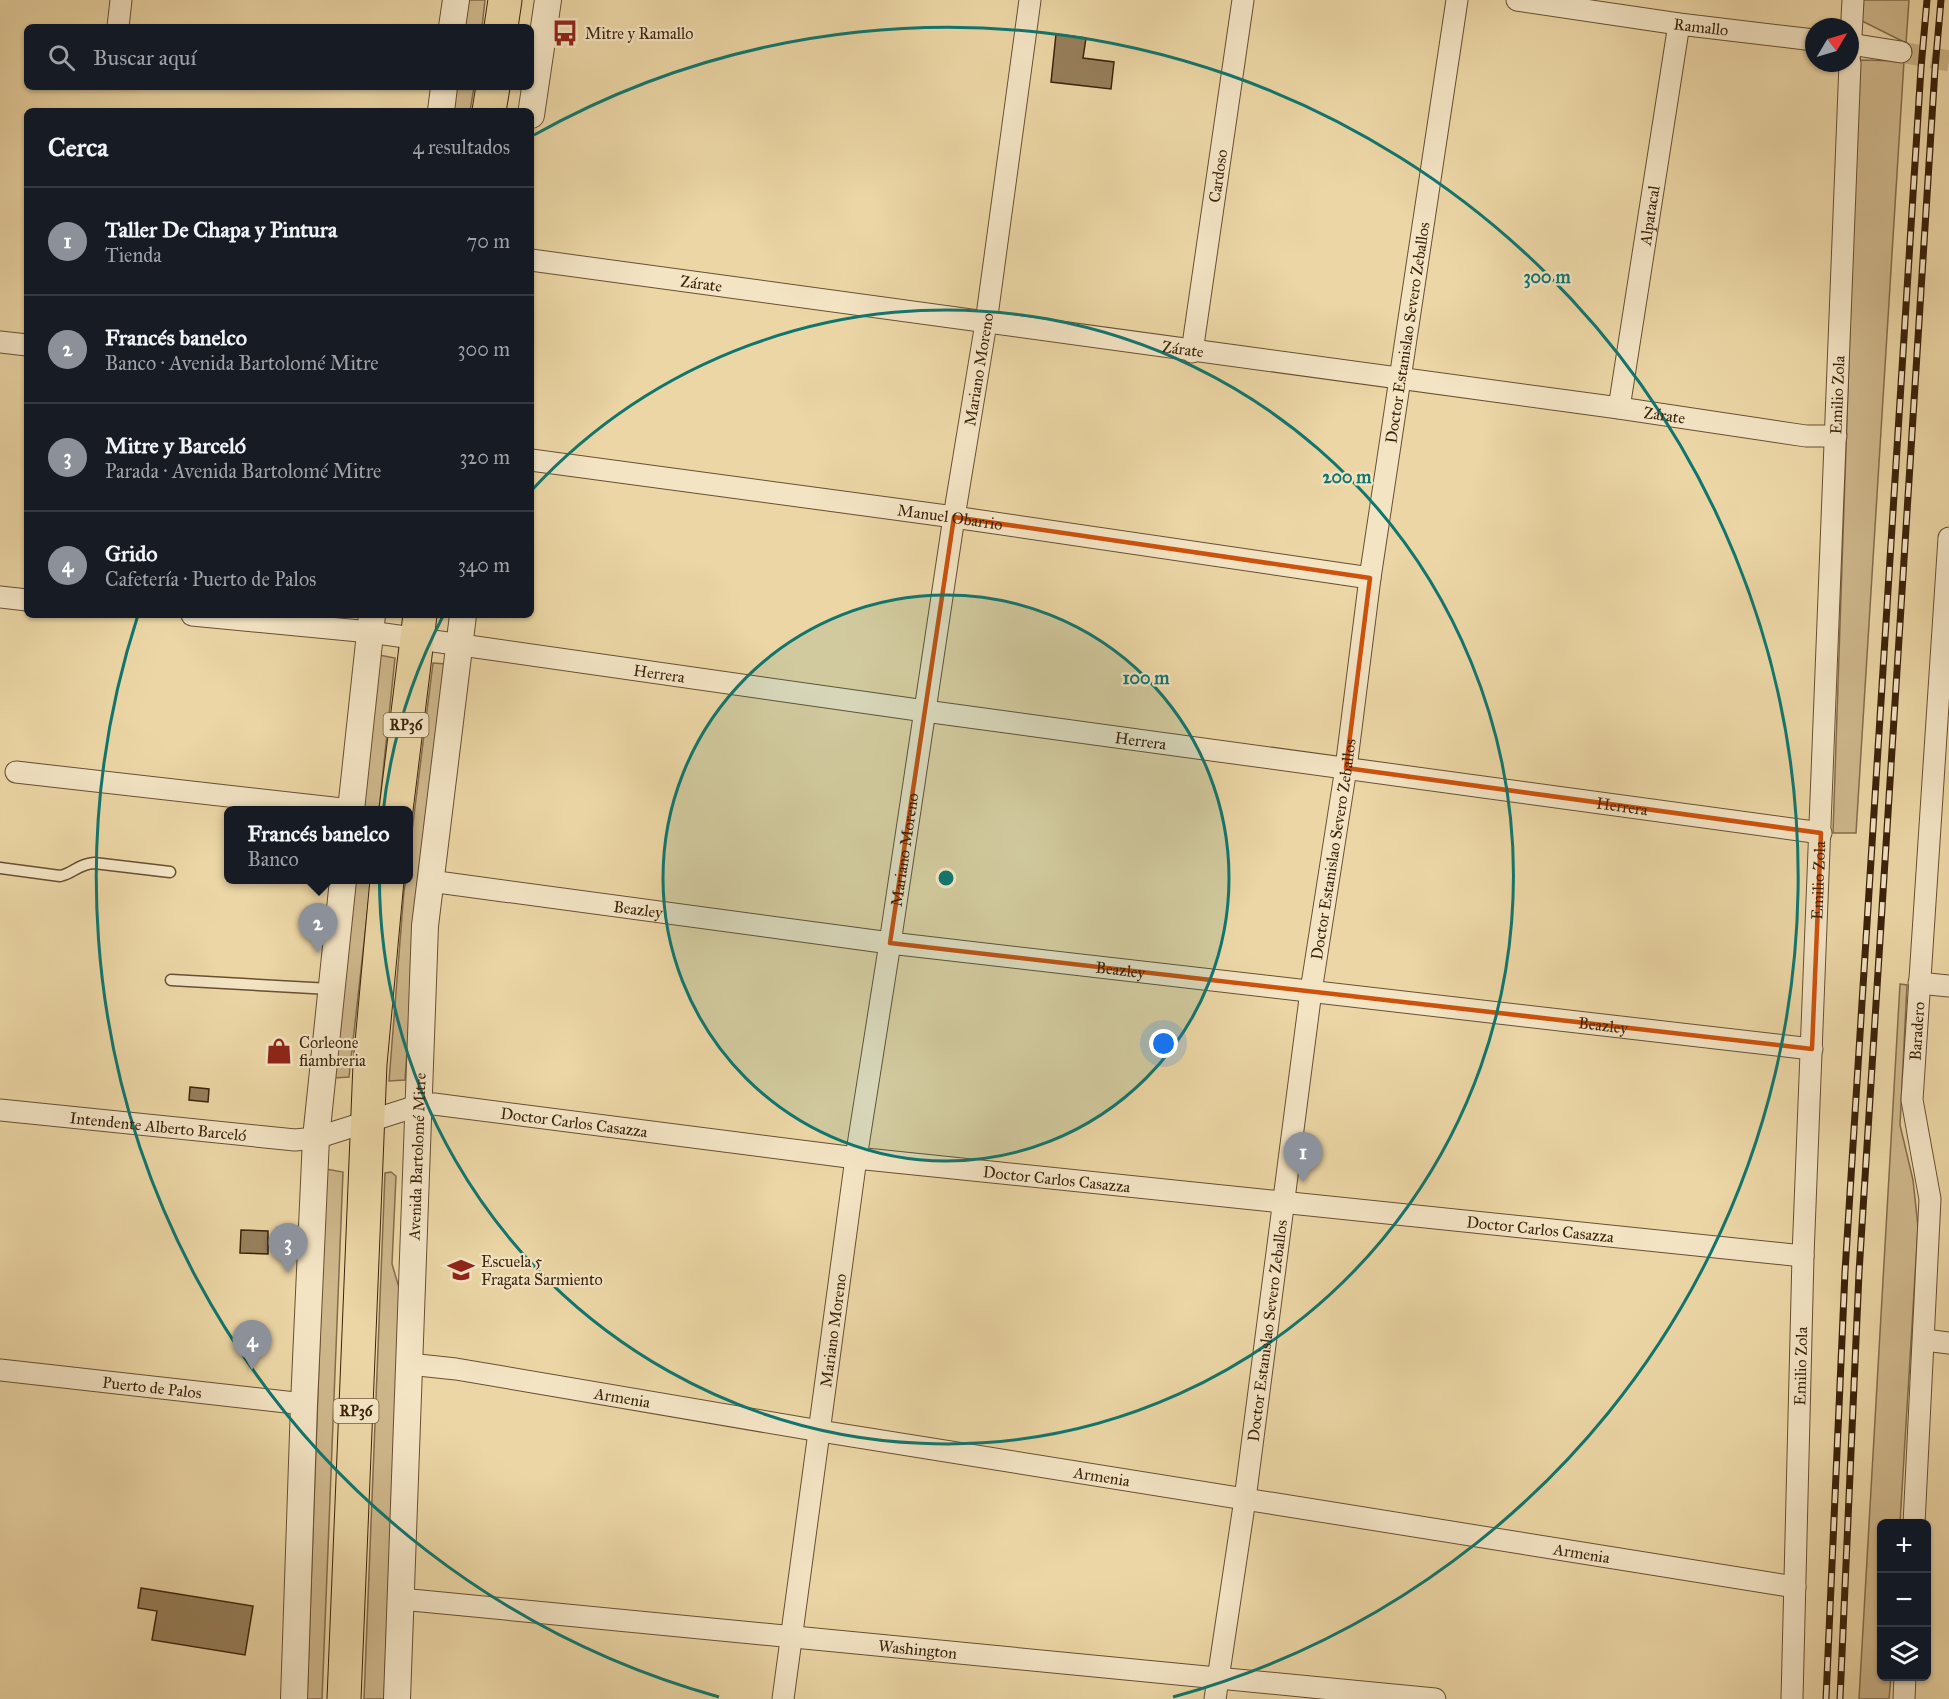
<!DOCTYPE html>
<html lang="es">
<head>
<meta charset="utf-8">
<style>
  :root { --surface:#171b24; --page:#242831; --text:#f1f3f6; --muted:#9ea1a6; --line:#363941; --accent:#8c9099 }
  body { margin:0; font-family:"IM FELL Great Primer",serif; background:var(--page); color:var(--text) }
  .controls { position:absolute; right:18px; bottom:18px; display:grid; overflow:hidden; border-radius:9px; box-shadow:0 2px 4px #0004 }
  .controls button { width:54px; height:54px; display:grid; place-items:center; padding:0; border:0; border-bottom:2px solid var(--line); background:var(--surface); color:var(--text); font:30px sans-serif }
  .compass { position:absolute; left:1805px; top:18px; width:54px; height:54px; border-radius:50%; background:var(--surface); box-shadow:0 2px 4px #0004; rotate:52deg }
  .you { position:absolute; left:1164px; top:1044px; width:21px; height:21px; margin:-15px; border:4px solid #fff; border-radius:50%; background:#1a73e8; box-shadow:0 0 0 9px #1a73e833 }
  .badge { display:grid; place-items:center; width:39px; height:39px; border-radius:50%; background:var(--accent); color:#fff; font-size:20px; font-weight:700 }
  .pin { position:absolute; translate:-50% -50px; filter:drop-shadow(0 2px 3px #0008) }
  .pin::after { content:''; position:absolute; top:32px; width:21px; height:18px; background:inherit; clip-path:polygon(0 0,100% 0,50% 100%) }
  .popup { position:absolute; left:224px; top:806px; width:189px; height:78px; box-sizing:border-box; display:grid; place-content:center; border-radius:9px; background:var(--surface); filter:drop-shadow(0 2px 4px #0005); font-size:20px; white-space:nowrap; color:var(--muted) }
  .popup b { font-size:22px; color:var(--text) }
  .popup::after { content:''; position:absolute; left:50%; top:100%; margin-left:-12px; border:12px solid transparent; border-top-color:var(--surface) }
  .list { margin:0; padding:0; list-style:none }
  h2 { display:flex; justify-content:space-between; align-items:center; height:78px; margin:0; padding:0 24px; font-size:26px }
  h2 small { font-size:20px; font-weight:400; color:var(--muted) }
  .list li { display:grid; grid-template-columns:39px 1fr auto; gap:18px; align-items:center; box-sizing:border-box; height:108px; padding:0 24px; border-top:2px solid var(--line) }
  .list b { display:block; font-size:22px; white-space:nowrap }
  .list p { margin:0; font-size:20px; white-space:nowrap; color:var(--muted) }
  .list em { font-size:20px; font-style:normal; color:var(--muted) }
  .icon { flex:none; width:33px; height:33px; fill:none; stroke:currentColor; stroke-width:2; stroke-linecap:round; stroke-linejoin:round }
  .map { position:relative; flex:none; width:1949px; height:1699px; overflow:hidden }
  .search { position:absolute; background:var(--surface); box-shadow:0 2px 4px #0004; left:24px; top:24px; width:510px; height:66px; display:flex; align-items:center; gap:15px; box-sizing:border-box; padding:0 21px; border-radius:9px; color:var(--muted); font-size:22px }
  .panel { position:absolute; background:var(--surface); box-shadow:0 2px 4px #0004; left:24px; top:108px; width:510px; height:510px; border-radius:9px }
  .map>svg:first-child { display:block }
  .green { fill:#ceb78b; stroke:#846c4b; stroke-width:1.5 }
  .building { fill:#97805b; stroke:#3b220b; stroke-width:1.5 }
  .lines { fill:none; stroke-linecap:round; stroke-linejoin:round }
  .minor-tunnel { stroke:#c9b286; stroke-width:21; stroke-dasharray:21 10; stroke-linecap:butt }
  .service-casing { stroke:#674f32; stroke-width:13 }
  .minor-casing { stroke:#674f32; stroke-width:23 }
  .tertiary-casing { stroke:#674f32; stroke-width:28 }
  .primary-casing { stroke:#3b220b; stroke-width:35 }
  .service { stroke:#f3e4c4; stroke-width:10 }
  .minor { stroke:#f3e4c4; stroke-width:21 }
  .tertiary { stroke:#f3e4c4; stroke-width:26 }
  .primary { stroke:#ecd6a5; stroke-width:33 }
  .rail-casing { stroke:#3b220b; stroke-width:7 }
  .rail { stroke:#f3e4c4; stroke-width:4.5; stroke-dasharray:14; stroke-linecap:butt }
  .marked { fill:none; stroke:#ce510c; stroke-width:4.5; stroke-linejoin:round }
  .ring { fill:none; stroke:#0f766e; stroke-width:3 }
  .labels { text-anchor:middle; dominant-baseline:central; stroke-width:4.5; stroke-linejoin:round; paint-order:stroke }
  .shield { fill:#f3e4c4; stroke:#725c42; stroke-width:1.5 }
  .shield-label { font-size:15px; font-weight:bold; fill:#3b220b }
  .street-label { font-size:16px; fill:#3b220b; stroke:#f3e4c4 }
  .poi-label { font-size:16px; fill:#3b220b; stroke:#f3e4c4; text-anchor:start }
  .centre { fill:#0f766e; stroke:#f3e4c4; stroke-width:3 }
  .ring-label { font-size:18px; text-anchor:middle; font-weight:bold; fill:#0f766e; stroke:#f3e4c4; stroke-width:4.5; stroke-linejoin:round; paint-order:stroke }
</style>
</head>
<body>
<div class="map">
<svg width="1949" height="1699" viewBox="0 0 1949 1699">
  <rect width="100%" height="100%" fill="#ecd6a5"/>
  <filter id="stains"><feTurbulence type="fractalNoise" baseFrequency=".00333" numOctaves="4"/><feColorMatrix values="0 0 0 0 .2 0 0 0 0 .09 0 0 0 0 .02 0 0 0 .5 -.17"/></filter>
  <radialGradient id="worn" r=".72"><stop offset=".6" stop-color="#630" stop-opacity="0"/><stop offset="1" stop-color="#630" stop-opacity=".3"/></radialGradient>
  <!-- green -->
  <path class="green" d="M467,0H485L482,27H464Z
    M1863,0H1909L1906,43L1862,21Z
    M1859,60L1904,61L1856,833H1833Z
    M456,87H474L470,111H452Z
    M379,655L395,658L379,810H363Z
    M433,663L446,664L418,892L405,1080L389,1081L404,891L406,880H408V863Z
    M355,880H371L349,1077L334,1078Z
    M1900,984L1907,985L1900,1125L1913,1180L1918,1227L1900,1523L1882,1524V1676L1891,1677L1889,1699H1859Z
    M326,1169L343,1172L322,1699H307Z
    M391,1172L396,1176L392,1264L400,1291L384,1699H364L385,1173Z"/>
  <!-- building -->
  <path class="building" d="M1056,34L1086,38L1083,58L1114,62L1111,89L1051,82Z
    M190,1087L209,1089L208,1102L189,1100Z
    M241,1230L268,1231V1254L240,1253Z
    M141,1588L253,1606L245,1655L152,1640L157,1611L138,1608Z"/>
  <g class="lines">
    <!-- minor-tunnel -->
    <path class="minor-tunnel" d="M1901,52L1949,61"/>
    <!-- service casing -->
    <g class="service-casing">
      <path id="service" d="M0,868L60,876C74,873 78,864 94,863L170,872
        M171,980L330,989"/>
    </g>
    <!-- minor casing -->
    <g class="minor-casing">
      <g id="minor">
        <path id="s1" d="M1517,0L1679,24L1814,40"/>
        <path d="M118,27L121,0"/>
        <path d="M1850,44L1901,52"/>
        <path d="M1850,54L1853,0"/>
        <path id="s2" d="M531,260L1619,408L1806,436H1836"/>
        <path d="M0,342L27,345"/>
        <path id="s3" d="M1192,352L1243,0"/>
        <path id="s4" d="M1619,408L1679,24"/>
        <path id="s5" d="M531,460L954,517L1370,578"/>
        <path d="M0,597L27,600"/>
        <path id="s6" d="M192,615L370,632L925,711L1821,833"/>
        <path d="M16,772L351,810"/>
        <path id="s7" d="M430,881L890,943L1812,1049"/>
        <path d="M1919,983L1949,986"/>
        <path id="s8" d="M0,1110L295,1140L316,1138L417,1106L434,1104L856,1158L1803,1256"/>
        <path d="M1925,1340L1949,1343"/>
        <path id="s9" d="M409,1364L456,1369L820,1431L1795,1587"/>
        <path id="s10" d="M0,1370L304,1404"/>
        <path id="s11" d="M1914,1524L1930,1199L1912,1100L1949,538"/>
        <path id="s12" d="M401,1599L1435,1699"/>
        <path id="s13" d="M783,1699L856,1158L890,943L954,517L986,323L1030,0"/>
        <path id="s14" d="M1215,1699L1245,1499L1311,991L1346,768L1370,578L1457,0"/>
        <path id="s15" d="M1792,1699L1803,1256L1850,63"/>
        <path d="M1904,1699L1905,1676"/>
      </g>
    </g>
    <!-- tertiary casing -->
    <g class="tertiary-casing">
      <g id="tertiary">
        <path d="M452,27L456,0"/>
        <path d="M441,111L444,87"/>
        <path d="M531,115L548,0"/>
        <path d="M351,810L372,615"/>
        <path d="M294,1699L304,1404L316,1138L343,880"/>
        <path id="s16" d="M397,1699L425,926L463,615"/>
      </g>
    </g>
    <!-- primary casing -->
    <g class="primary-casing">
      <path id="primary" d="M501,27L505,0
        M489,111L493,87
        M396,810L420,615
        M344,1699L370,1064L387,880"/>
    </g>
    <!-- service -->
    <use href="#service" class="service"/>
    <!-- minor -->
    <use href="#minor" class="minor"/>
    <!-- tertiary -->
    <use href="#tertiary" class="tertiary"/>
    <!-- primary -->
    <use href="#primary" class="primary"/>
    <!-- rail casing -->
    <g class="rail-casing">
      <path id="rail" d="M1826,1699L1845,1272L1921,68L1927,0
        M1840,1699L1859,1273L1935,69L1941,0"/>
    </g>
    <!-- rail -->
    <use href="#rail" class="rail"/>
  </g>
  <!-- marked area -->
  <path class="marked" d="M954,517L1370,578L1346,768L1821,833L1812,1049L890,943Z"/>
  <!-- distance rings -->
  <circle cx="946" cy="878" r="283" fill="#0f766e" fill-opacity=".12"/>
  <g class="ring">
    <circle cx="946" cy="878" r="283"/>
    <path d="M531 491A567 567 0 1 1 443 616"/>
    <path d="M719 1697A850 850 0 0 1 138 615M534 135A850 850 0 1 1 1173 1697"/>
  </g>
  <!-- icons -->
  <defs>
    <g id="bus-bare" transform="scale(2.07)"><path d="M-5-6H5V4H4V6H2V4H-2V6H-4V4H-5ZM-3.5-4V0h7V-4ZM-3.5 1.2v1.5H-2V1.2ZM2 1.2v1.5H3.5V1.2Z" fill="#8f2418" stroke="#f3e4c4" stroke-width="2.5" paint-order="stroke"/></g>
    <g id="shop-bare" transform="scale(2.07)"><path d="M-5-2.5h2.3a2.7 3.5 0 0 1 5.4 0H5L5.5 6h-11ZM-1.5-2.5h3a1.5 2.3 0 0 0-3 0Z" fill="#8f2418" stroke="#f3e4c4" stroke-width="2.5" paint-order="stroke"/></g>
    <g id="school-bare" transform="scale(2.07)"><path d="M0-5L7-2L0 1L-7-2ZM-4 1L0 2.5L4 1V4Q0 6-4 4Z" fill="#8f2418" stroke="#f3e4c4" stroke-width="2.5" paint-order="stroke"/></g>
  </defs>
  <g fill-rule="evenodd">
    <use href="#bus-bare" x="565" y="33"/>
    <use href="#shop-bare" x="279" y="1051"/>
    <use href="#school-bare" x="461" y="1270"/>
  </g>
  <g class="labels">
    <!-- shield labels -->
    <g class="shield">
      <rect x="383.5" y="713" width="45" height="24" rx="4.5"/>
      <rect x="333.5" y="1399" width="45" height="24" rx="4.5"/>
    </g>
    <g class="shield-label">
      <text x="406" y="725">RP36</text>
      <text x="356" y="1411">RP36</text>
    </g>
    <!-- street labels -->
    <g class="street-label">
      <text stroke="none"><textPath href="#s1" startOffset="186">Ramallo</textPath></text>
      <text stroke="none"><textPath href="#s3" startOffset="178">Cardoso</textPath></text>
      <text stroke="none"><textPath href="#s4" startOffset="195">Alpatacal</textPath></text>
      <text stroke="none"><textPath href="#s2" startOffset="172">Zárate</textPath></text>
      <text stroke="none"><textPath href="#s14" startOffset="1380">Doctor Estanislao Severo Zeballos</textPath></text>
      <text stroke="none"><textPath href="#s2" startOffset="658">Zárate</textPath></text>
      <text stroke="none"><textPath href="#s13" startOffset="1344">Mariano Moreno</textPath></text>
      <text stroke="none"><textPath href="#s15" startOffset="1305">Emilio Zola</textPath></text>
      <text stroke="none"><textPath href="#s2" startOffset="1144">Zárate</textPath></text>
      <text stroke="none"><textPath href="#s5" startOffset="423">Manuel Obarrio</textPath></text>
      <text stroke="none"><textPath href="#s6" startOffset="471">Herrera</textPath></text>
      <text stroke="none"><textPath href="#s6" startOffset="957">Herrera</textPath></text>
      <text stroke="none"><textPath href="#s6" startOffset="1443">Herrera</textPath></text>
      <text stroke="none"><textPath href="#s13" startOffset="858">Mariano Moreno</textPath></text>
      <text stroke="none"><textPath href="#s14" startOffset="858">Doctor Estanislao Severo Zeballos</textPath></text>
      <text stroke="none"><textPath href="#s15" startOffset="819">Emilio Zola</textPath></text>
      <text stroke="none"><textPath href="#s7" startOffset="210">Beazley</textPath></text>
      <text stroke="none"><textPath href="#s7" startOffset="696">Beazley</textPath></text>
      <text stroke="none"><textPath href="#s7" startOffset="1182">Beazley</textPath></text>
      <text stroke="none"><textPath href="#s11" startOffset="495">Baradero</textPath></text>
      <text stroke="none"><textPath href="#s8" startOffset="582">Doctor Carlos Casazza</textPath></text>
      <text stroke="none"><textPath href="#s8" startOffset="159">Intendente Alberto Barceló</textPath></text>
      <text stroke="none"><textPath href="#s16" startOffset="543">Avenida Bartolomé Mitre</textPath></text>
      <text stroke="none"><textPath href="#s8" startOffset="1068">Doctor Carlos Casazza</textPath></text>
      <text stroke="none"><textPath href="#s8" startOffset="1554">Doctor Carlos Casazza</textPath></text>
      <text stroke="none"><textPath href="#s13" startOffset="372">Mariano Moreno</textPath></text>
      <text stroke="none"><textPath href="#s14" startOffset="372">Doctor Estanislao Severo Zeballos</textPath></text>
      <text stroke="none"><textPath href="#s15" startOffset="333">Emilio Zola</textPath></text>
      <text stroke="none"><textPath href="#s10" startOffset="153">Puerto de Palos</textPath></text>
      <text stroke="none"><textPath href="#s9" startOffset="216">Armenia</textPath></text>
      <text stroke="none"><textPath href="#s9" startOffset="702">Armenia</textPath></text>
      <text stroke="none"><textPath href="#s9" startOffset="1188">Armenia</textPath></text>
      <text stroke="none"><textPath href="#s12" startOffset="519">Washington</textPath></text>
    </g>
    <!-- poi labels -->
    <g class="poi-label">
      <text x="585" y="33">Mitre y Ramallo</text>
      <text x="299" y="1042">Corleone<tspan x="299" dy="18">fiambreria</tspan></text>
      <text x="481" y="1261">Escuela 5<tspan x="481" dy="18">Fragata Sarmiento</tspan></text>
    </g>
  </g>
  <circle cx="946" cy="878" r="9" class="centre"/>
  <g class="ring-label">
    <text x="1547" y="283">300 m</text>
    <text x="1347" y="483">200 m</text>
    <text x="1146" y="684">100 m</text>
  </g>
  <rect width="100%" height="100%" filter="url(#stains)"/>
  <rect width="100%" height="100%" fill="url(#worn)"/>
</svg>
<div class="controls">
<button>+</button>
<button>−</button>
<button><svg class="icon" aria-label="layers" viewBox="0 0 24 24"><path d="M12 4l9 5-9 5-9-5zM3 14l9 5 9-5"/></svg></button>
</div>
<svg class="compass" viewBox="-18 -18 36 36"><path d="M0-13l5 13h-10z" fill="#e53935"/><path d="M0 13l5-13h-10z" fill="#9ea1a6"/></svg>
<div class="you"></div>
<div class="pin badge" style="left:1303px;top:1182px">1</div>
<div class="pin badge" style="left:318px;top:953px">2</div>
<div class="popup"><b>Francés banelco</b>Banco</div>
<div class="pin badge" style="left:288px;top:1273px">3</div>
<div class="pin badge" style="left:252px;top:1370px">4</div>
<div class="search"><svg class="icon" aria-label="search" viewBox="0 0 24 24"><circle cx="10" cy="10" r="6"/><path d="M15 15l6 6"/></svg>Buscar aquí</div>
<section class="panel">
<h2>Cerca<small>4 resultados</small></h2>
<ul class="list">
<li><span class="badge">1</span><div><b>Taller De Chapa y Pintura</b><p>Tienda</p></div><em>70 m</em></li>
<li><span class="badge">2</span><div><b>Francés banelco</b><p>Banco · Avenida Bartolomé Mitre</p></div><em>300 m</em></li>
<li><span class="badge">3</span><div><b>Mitre y Barceló</b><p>Parada · Avenida Bartolomé Mitre</p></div><em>320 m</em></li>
<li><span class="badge">4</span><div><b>Grido</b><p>Cafetería · Puerto de Palos</p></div><em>340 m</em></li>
</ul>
</section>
</div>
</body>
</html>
